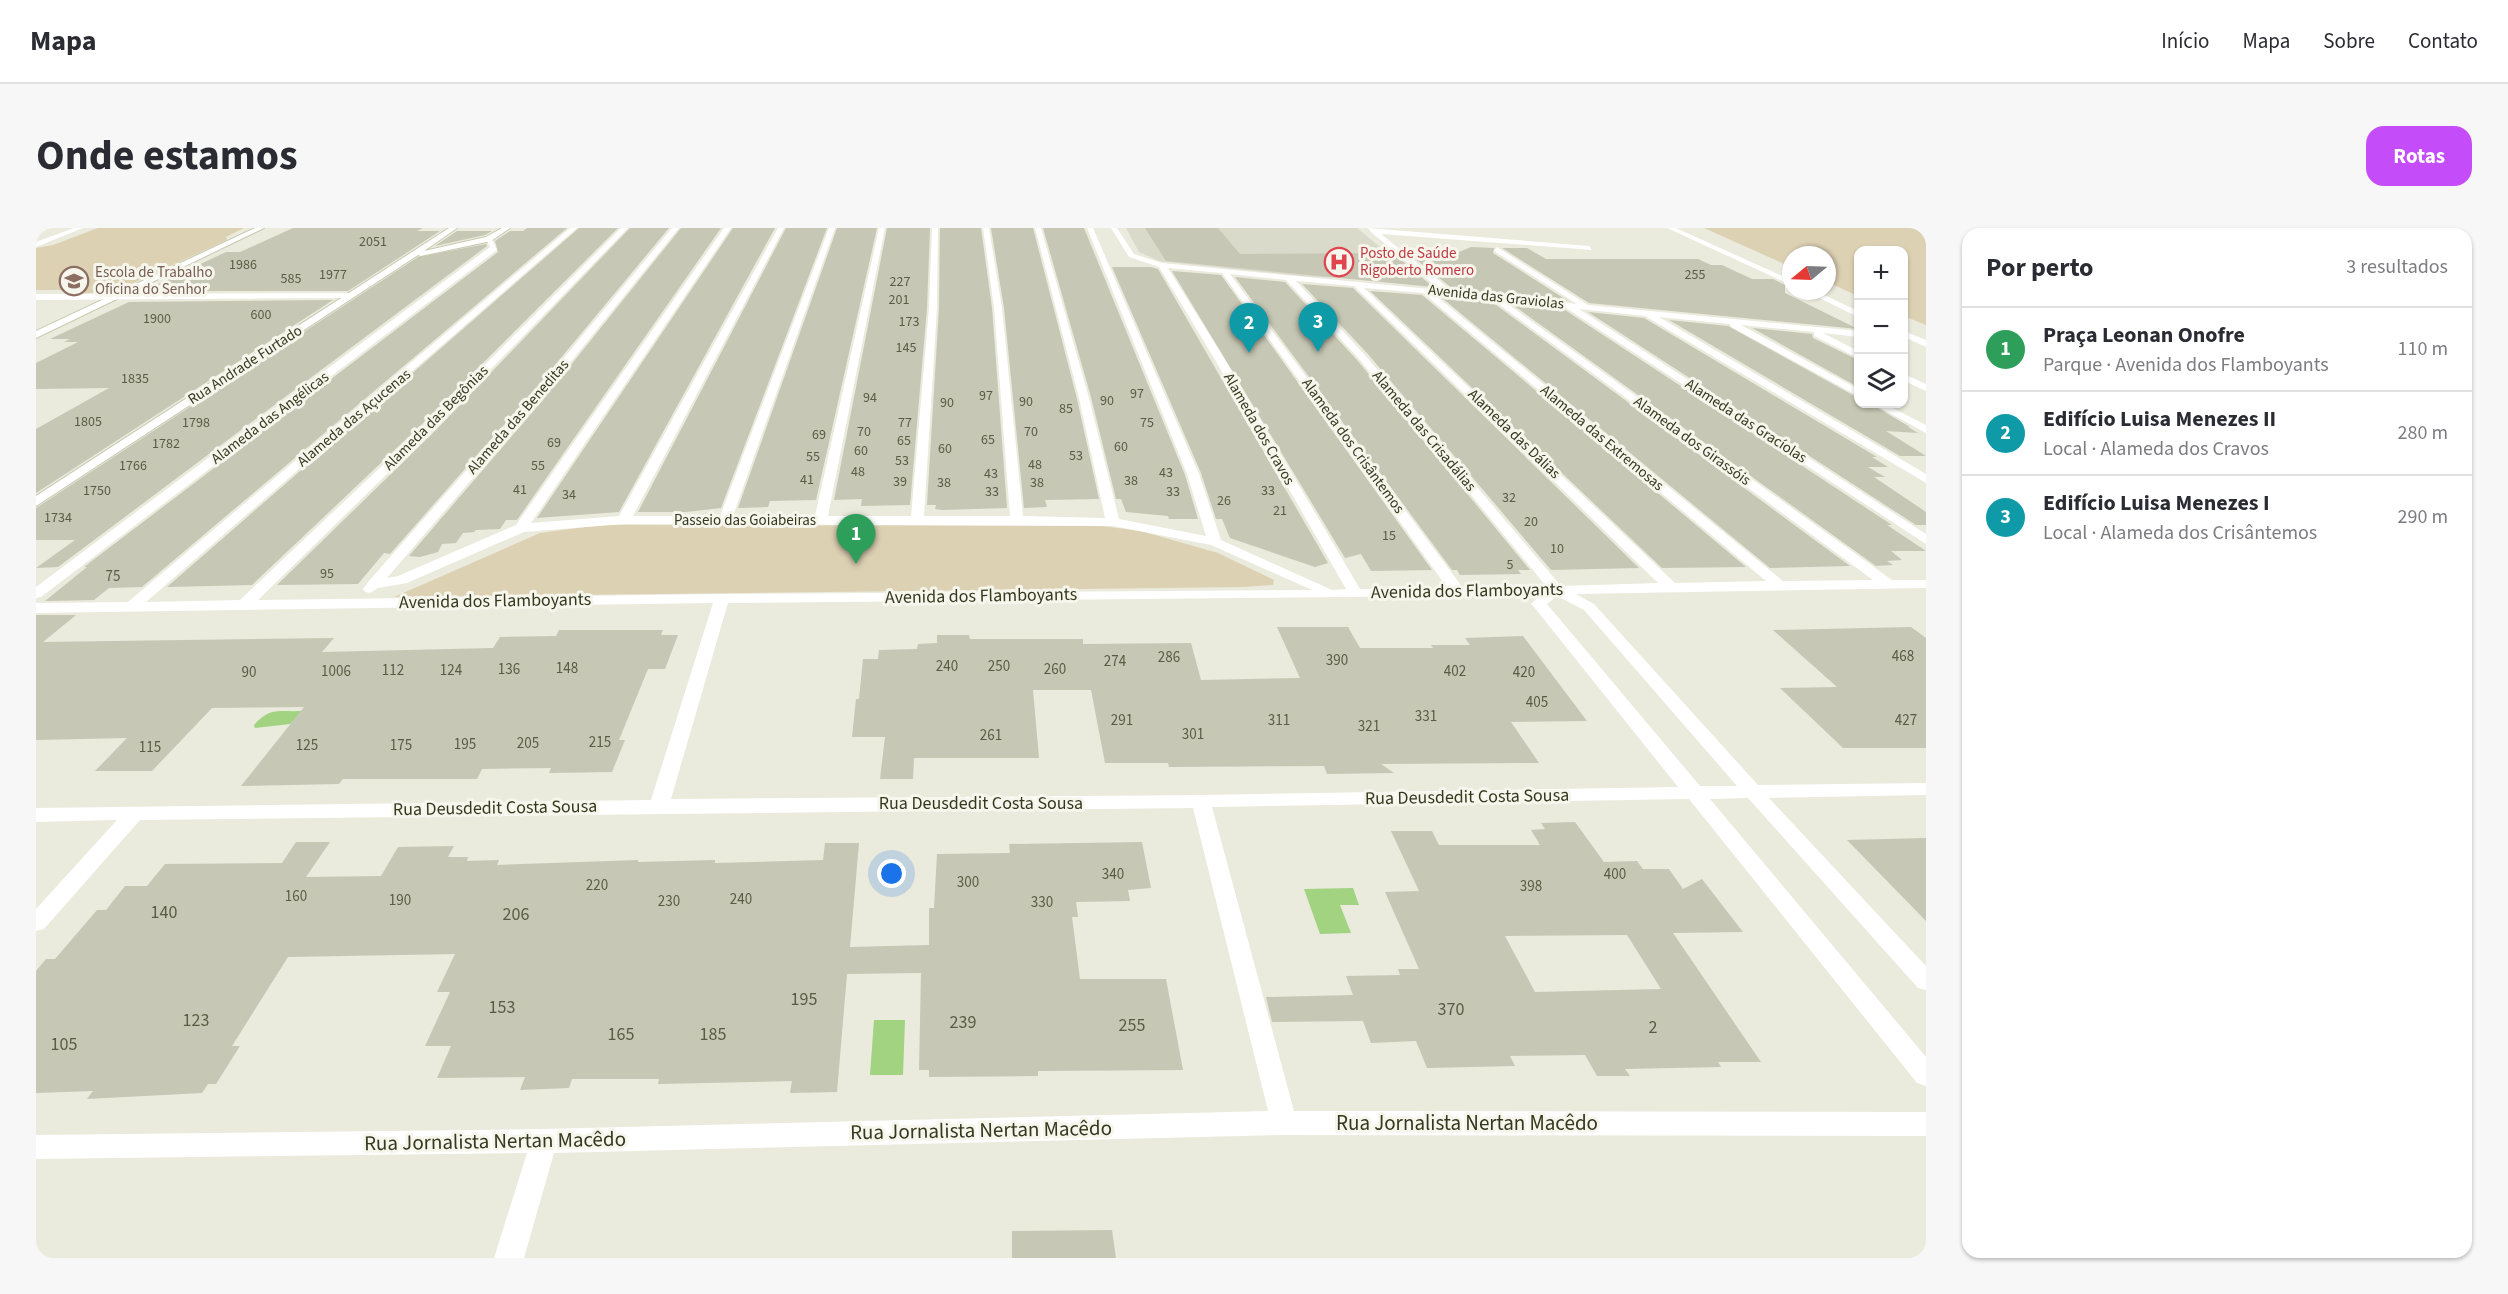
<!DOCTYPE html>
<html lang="pt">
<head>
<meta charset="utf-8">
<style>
  :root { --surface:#fff; --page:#f7f7f7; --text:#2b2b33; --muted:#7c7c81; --line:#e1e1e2; --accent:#c54cf9 }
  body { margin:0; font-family:"Source Sans 3",sans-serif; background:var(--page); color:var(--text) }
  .controls { position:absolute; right:18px; top:18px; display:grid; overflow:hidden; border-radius:12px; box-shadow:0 2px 4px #0004 }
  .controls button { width:54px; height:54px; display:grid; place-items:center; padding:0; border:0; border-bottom:2px solid var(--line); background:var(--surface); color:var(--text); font:30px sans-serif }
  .compass { position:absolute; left:1746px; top:18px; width:54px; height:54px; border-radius:50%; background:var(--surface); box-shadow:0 2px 4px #0004; rotate:251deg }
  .you { position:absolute; left:856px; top:646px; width:21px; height:21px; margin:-15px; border:4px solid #fff; border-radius:50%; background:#1a73e8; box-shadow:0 0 0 9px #1a73e833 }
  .badge { display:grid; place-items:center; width:39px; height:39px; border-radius:50%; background:var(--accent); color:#fff; font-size:20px; font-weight:700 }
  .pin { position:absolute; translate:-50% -50px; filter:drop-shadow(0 2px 3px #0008) }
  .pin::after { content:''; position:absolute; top:32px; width:21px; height:18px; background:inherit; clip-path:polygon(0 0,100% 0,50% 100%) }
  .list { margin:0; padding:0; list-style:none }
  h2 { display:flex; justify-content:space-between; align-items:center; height:78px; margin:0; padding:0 24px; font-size:26px }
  h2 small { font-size:20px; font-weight:400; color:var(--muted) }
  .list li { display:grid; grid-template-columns:39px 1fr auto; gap:18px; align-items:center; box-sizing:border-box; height:84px; padding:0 24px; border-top:2px solid var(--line) }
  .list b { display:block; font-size:22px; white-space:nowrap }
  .list p { margin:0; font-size:20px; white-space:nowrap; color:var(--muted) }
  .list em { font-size:20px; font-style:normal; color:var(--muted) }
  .icon { flex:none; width:33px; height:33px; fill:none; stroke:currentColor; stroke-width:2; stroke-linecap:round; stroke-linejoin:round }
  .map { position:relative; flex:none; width:1890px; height:1030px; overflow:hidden; border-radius:18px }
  header { display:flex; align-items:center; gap:36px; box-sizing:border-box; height:84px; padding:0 30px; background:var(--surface); border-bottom:2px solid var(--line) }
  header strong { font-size:28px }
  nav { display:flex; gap:33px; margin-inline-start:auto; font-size:21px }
  .intro { display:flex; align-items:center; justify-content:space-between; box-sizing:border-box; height:144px; padding:0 36px }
  h1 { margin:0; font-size:42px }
  .button { padding:15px 27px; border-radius:18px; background:var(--accent); color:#fff; font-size:21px; font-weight:700 }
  main { display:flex; gap:36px; padding:0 36px }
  aside { flex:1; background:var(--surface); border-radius:18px; box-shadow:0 2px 4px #0004 }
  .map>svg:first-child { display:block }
  .built { fill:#dadacb }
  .green { fill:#ddd1b4 }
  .water { fill:#a1d381 }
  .building { fill:#c7c7b5; fill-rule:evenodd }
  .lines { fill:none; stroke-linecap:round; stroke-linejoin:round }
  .secondary-casing { stroke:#c8cab0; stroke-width:2 }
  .street { fill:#fff; fill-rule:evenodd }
  .secondary { fill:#fff; fill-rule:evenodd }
  .labels { text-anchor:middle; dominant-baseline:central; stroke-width:6; stroke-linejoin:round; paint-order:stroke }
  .far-number-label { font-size:14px; fill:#595c44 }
  .far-health-label { font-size:15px; fill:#be3a42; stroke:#f6f6ed; text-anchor:start }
  .far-education-label { font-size:15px; fill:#785e54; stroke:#f6f6ed; text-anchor:start }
  .far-street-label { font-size:15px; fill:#34391e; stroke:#f6f6ed }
  .number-label { font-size:15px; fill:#595c44 }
  .street-label { font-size:18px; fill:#34391e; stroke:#f6f6ed }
  .near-number-label { font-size:18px; fill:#595c44 }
  .near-street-label { font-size:21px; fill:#34391e; stroke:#f6f6ed }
</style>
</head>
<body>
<header>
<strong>Mapa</strong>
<nav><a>Início</a><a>Mapa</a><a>Sobre</a><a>Contato</a></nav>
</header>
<div class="intro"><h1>Onde estamos</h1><a class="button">Rotas</a></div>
<main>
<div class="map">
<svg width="1890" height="1030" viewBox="0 0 1890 1030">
  <rect width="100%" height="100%" fill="#eaeadd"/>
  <!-- built -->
  <path class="built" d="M1090,0H1321L1350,24H1340L1362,43L1387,55L1267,48L1123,33L1103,24Z"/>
  <!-- green -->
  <path class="green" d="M62,0H208L190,9L191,12L80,63L40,66L37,62H0V20L17,17Z
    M1668,0H1890V97L1868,88V22H1822V68L1791,54V27H1755V39Z
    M564,297L1066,298L1105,303L1182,325L1238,352L1237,357L1207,359L358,369L504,305Z"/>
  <!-- water -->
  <path class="water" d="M265,483L268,485L262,493H257L254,496L219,500L218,497C234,479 242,484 265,483Z
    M1317,660L1323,677H1304L1315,705L1284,706L1268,661Z
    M838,792H869L867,847H834Z"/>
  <!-- building -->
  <path class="building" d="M257,0H387L381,3H404L312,63H115L128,57H120L190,24H204Z
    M491,0H531L106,359L73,360L58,372L9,373L51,339H48L462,24L459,13L474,3H487Z
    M543,0H582L385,197L216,357L131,359Z
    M594,0H633L494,167L354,326L348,325L322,356L241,357L397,205Z
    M645,0H685L481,292H470L464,301L440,302L438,304L427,305L420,315L406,316L402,324L384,329L373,328L506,173Z
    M697,0H739L583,284L501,290Z
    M750,0H791L685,280L650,284H602Z
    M801,0H841L780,272L734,273L732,279L702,280Z
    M851,0H894L891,80L874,277L825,278L826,271L798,272Z
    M904,0H945L956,80L971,280L906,282L899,281L900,277H891L903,80Z
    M955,0H997L1041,171L1063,271L1009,272L1011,279L988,280L968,80Z
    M1007,0H1048L1149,247L1162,291H1133L1132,288L1090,284L1085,271H1080L1055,169Z
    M1109,0H1182L1204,26L1357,25L1397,59L1130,33Z
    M421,3H456L449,7L399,18Z
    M450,16L451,18L22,339L0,340L39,312H0V280L382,29Z
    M1435,19L1458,20L1457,25L1532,73L1417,61L1372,25L1423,24Z
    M1466,20H1491L1510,31H1662L1675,37H1686L1716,51H1737L1749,57V65L1822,101L1553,75Z
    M1076,39H1115L1122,41L1292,335L1279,339L1194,310L1186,291H1180L1165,245Z
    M1136,43L1185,47L1396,342L1335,343L1325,326L1309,330Z
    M1199,49L1249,54L1321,132L1494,342H1482L1485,346L1424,347L1421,342H1416Z
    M1266,56L1317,60L1603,340L1515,342L1331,125Z
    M1334,63L1386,67L1710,339L1626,340Z
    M1406,70L1456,74L1814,338L1734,340Z
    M297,72L0,265V201L73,160L0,161V135L42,114H28L34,111H14L93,74Z
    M1477,77L1529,82L1856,297H1851L1890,323H1855L1866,332L1851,333L1857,337L1840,338Z
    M1552,84L1608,90L1841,229H1836L1852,239H1832L1849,249H1838L1890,284V297H1880Z
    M1633,92L1692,98L1822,170V176H1835L1874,199H1872L1882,205L1850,203L1890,228H1864Z
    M1716,100L1776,106L1777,110L1822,132V159Z
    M0,387H40L7,414L298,410L286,424L457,420L464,409L520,408L523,402H627L625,407H642L629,441H612L583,512H589L576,544L513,545L515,540L446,541L441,551H307L303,556L205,558L268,479L176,480L116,543H59L91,510L0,512Z
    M1241,399H1312L1324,420H1397L1395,417H1434L1429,410L1487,408L1551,493L1475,494L1503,535L1345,536L1358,545L1291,546L1288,538L1133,539L1132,535H1069L1055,462H997L1003,530H878L877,551H844L849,509H816L820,471H823L827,431H842L843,422L881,421L882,416L901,415V407H933L934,411H1047V416L1155,415L1165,452L1264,450Z
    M1875,399L1890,410V520H1807L1744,460L1801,459L1737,402Z
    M1539,594L1568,634L1601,633L1607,641H1633L1647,661L1666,651L1707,704L1637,705L1725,834H1682L1685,839L1589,841L1594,848H1561L1549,827L1474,828L1479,838L1391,840L1380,813L1335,815L1327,793L1236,794L1230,769L1317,767L1310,748L1364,747L1362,741H1383L1349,664L1383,663L1355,603H1396L1403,617H1504L1495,602L1509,601L1505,595ZM1591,707L1625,761L1499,764L1469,708Z
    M1890,610V693L1811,612Z
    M260,614H294L270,649L345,648L362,619L418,618L412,629H432L431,633L463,632L461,637L602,632V634L679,632V635L787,632L789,615H823L814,719L893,717V680H898L901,626L974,625L973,616L1106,614L1115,660L1092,662L1094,673L1040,674L1042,689H1036L1044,751H1130L1147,842L1002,843V848L893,849V842H883L885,745L811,746L801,864L754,865L756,853L622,856L623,851H536L533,860L484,862L489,849L401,850L415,818H389L414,764H401L419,726L252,729L196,818H204L180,856H172L166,865L51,871L57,863L0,865V743L10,731H19L61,682H70L89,658H111L129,636L246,635Z
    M1076,1002L1080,1030H976V1003Z"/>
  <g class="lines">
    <!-- secondary casing -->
    <g class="secondary-casing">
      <path id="secondary" d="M219,0H228L0,110V103Z
        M413,0H421L388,23L450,9L466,0H474L455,13L385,28L382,27L0,278V268Z"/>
    </g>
    <!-- street -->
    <path class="street" d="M38,0H47L0,19V14Z
      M534,0H541L110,374L204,372L387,199L585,0H592L395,203L222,372L686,366L1276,362L1175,317L1077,298L588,296L488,304L371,355L342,360L334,365L329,364L327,361L332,354L496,168L636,0H643L504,172L351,350L362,348L480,297L688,0H695L495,295L583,288L742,0H748L597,288H684L793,0H799L697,288H779L843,0H849L792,288H875L893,80L896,0H902L901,80L888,288H974L958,80L947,0H953L966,80L987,288L1069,290L1043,170L999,0H1005L1053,170L1083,291L1170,308L1151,246L1051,0H1057L1163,246L1185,312L1296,362L1310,361L1178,130L1123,39L1093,29L1075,0H1081L1098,26L1126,35L1404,62L1335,4L1332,0L1553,18L1556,22L1345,6L1416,63L1541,76L1458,23L1461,19L1552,77L1822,103V109L1787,105L1822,123V130L1778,108V104L1705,97L1822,161V168L1695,99L1694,96L1623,89L1890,246V255L1609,88L1543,81L1890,306V316L1530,80L1469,74L1856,352H1890V360L1540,366L1558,376L1722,557L1890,555V567L1733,570L1890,738V762L1882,760L1712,570L1674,571L1890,829V858L1881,855L1653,571L1176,579L1258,883L1890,884V908L1248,907L518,925L488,1030H458L491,925L0,931V907L508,901L1232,883L1157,580L104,592L8,701L0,703V681L81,592L0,594V580L615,572L677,375L0,385V375L92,374ZM1132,40L1186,45L1412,361H1324L1188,130ZM1194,46L1250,52L1323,131L1510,358L1427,360ZM1260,53L1318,58L1622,355L1525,358L1329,127ZM1328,60L1387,65L1730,353L1639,355ZM1399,67L1457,72L1837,352L1747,353ZM1504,367L1495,376L1498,379L1642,559L1165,567L635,571L692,375ZM1521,368L1548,382L1701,558H1664L1511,376Z
      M1631,0H1640L1755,52V57Z
      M449,9H455L461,22L5,369L0,370V359L454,19Z
      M1769,63H1780L1822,83V89Z
      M318,65L319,67L315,70L0,72V66Z
      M1868,103L1890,112V119L1868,109Z
      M1868,146L1890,156V163L1868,153Z
      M1837,176H1849L1890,197V205Z"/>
    <!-- secondary -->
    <use href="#secondary" class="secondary"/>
  </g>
  <!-- icons -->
  <defs>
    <g id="hospital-ring" transform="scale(1.5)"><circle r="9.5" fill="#f6f6ed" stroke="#e0444e" stroke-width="1.5"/><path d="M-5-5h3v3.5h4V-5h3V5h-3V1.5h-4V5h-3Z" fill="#e0444e"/></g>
    <g id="school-ring" transform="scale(1.5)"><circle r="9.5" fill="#f6f6ed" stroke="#8d6e63" stroke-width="1.5"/><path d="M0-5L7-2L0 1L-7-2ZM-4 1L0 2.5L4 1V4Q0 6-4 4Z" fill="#8d6e63"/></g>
  </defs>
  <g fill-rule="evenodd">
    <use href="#hospital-ring" x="1303" y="34"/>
    <use href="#school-ring" x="38" y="53"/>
  </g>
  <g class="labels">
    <!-- far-number labels -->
    <g class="far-number-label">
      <text x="337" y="14">2051</text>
      <text x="207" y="37">1986</text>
      <text x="297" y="47">1977</text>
      <text x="1659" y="47">255</text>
      <text x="255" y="51">585</text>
      <text x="864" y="54">227</text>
      <text x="863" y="72">201</text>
      <text x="225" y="87">600</text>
      <text x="121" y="91">1900</text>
      <text x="873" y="94">173</text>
      <text x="870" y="120">145</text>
      <text x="99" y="151">1835</text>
      <text x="1101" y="166">97</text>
      <text x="950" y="168">97</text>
      <text x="834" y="170">94</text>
      <text x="1071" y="173">90</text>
      <text x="990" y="174">90</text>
      <text x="911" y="175">90</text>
      <text x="1030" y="181">85</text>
      <text x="52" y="194">1805</text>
      <text x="160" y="195">1798</text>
      <text x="869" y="195">77</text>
      <text x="1111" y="195">75</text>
      <text x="828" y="204">70</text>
      <text x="995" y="204">70</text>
      <text x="783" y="207">69</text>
      <text x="952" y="212">65</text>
      <text x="868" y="213">65</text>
      <text x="518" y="215">69</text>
      <text x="130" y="216">1782</text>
      <text x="1085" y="219">60</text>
      <text x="909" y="221">60</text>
      <text x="825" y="223">60</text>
      <text x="1040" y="228">53</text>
      <text x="777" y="229">55</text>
      <text x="866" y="233">53</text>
      <text x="999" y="237">48</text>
      <text x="97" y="238">1766</text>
      <text x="502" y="238">55</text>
      <text x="822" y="244">48</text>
      <text x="1130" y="245">43</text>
      <text x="955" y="246">43</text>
      <text x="771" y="252">41</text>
      <text x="1095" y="253">38</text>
      <text x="864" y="254">39</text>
      <text x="908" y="255">38</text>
      <text x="1001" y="255">38</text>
      <text x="484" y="262">41</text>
      <text x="61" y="263">1750</text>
      <text x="1232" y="263">33</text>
      <text x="956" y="264">33</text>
      <text x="1137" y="264">33</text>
      <text x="533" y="267">34</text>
      <text x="1473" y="270">32</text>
      <text x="1188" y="273">26</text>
      <text x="1244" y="283">21</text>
      <text x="22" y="290">1734</text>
      <text x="1495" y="294">20</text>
      <text x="1353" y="308">15</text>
      <text x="1521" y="321">10</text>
      <text x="1474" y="337">5</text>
      <text x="291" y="346">95</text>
    </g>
    <!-- far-health labels -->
    <g class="far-health-label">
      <text x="1324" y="25">Posto de Saúde<tspan x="1324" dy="17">Rigoberto Romero</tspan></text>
    </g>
    <!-- far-education labels -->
    <g class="far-education-label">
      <text x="59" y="44">Escola de Trabalho<tspan x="59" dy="17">Oficina do Senhor</tspan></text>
    </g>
    <!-- far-street labels -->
    <g class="far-street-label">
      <text transform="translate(1460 69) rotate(6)">Avenida das Graviolas</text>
      <text transform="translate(209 137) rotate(-33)">Rua Andrade Furtado</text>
      <text transform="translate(482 189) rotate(-49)">Alameda das Beneditas</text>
      <text transform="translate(234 190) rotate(-37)">Alameda das Angélicas</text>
      <text transform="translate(318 190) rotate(-40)">Alameda das Açucenas</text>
      <text transform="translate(400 190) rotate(-45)">Alameda das Begônias</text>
      <text transform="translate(1710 193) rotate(33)">Alameda das Gracíolas</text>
      <text transform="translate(1223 201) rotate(60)">Alameda dos Cravos</text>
      <text transform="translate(1388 203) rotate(50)">Alameda das Crisadálias</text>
      <text transform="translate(1478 206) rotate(44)">Alameda das Dálias</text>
      <text transform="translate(1566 210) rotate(40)">Alameda das Extremosas</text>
      <text transform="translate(1656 213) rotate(36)">Alameda dos Girassóis</text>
      <text transform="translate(1317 218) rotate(54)">Alameda dos Crisântemos</text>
      <text x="709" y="292">Passeio das Goiabeiras</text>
    </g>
    <!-- number labels -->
    <g class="number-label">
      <text x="77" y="348">75</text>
      <text x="1867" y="428">468</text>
      <text x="1133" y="429">286</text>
      <text x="1301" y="432">390</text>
      <text x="1079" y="433">274</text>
      <text x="911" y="438">240</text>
      <text x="963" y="438">250</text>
      <text x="531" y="440">148</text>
      <text x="473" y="441">136</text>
      <text x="1019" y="441">260</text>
      <text x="357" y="442">112</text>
      <text x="415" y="442">124</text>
      <text x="300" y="443">1006</text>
      <text x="1419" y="443">402</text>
      <text x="213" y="444">90</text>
      <text x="1488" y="444">420</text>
      <text x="1501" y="474">405</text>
      <text x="1390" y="488">331</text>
      <text x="1086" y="492">291</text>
      <text x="1243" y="492">311</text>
      <text x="1870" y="492">427</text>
      <text x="1333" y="498">321</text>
      <text x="1157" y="506">301</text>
      <text x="955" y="507">261</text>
      <text x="564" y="514">215</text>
      <text x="492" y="515">205</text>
      <text x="429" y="516">195</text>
      <text x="271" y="517">125</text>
      <text x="365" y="517">175</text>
      <text x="114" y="519">115</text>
      <text x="1077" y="646">340</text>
      <text x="1579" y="646">400</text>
      <text x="932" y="654">300</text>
      <text x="561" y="657">220</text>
      <text x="1495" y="658">398</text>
      <text x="260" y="668">160</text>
      <text x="705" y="671">240</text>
      <text x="364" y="672">190</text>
      <text x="633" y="673">230</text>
      <text x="1006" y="674">330</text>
    </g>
    <!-- street labels -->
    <g class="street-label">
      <text transform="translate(1431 363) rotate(-1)">Avenida dos Flamboyants</text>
      <text transform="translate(945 368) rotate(-1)">Avenida dos Flamboyants</text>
      <text transform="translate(459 373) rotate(-1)">Avenida dos Flamboyants</text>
      <text transform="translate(1431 569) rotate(-1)">Rua Deusdedit Costa Sousa</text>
      <text x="945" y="575">Rua Deusdedit Costa Sousa</text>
      <text transform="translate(459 580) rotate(-1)">Rua Deusdedit Costa Sousa</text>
    </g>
    <!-- near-number labels -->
    <g class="near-number-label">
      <text x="128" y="684">140</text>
      <text x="480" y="686">206</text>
      <text x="768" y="771">195</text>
      <text x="466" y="779">153</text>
      <text x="1415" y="781">370</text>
      <text x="160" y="792">123</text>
      <text x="927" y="794">239</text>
      <text x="1096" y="797">255</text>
      <text x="1617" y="799">2</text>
      <text x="585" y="806">165</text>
      <text x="677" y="806">185</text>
      <text x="28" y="816">105</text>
    </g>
    <!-- near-street labels -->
    <g class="near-street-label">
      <text x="1431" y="895">Rua Jornalista Nertan Macêdo</text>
      <text transform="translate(945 902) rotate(-1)">Rua Jornalista Nertan Macêdo</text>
      <text transform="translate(459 913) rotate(-1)">Rua Jornalista Nertan Macêdo</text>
    </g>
  </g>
</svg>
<div class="controls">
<button>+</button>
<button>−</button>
<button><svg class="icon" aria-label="layers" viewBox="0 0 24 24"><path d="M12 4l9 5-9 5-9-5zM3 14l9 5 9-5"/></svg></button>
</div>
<svg class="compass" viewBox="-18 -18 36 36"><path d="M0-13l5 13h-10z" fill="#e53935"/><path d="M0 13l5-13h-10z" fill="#7c7c81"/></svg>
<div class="you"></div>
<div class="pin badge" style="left:820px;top:336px;background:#2e9e5b">1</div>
<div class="pin badge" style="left:1213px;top:125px;background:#0f9aa8">2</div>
<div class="pin badge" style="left:1282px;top:124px;background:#0f9aa8">3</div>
</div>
<aside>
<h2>Por perto<small>3 resultados</small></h2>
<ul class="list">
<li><span class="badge" style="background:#2e9e5b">1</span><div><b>Praça Leonan Onofre</b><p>Parque · Avenida dos Flamboyants</p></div><em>110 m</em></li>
<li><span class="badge" style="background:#0f9aa8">2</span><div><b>Edifício Luisa Menezes II</b><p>Local · Alameda dos Cravos</p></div><em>280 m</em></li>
<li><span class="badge" style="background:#0f9aa8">3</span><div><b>Edifício Luisa Menezes I</b><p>Local · Alameda dos Crisântemos</p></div><em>290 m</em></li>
</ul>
</aside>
</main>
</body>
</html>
